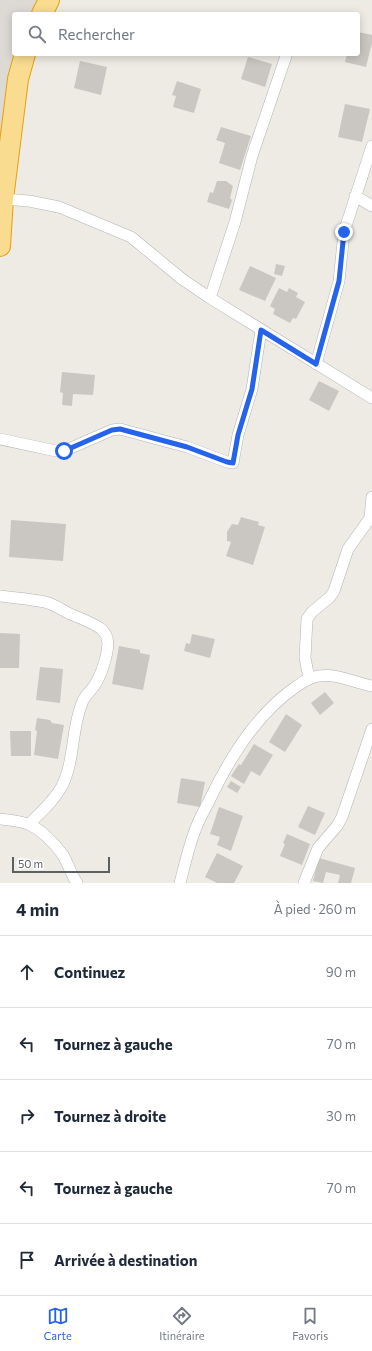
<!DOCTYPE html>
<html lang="fr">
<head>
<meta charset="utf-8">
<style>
  :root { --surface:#fff; --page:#f2f2f3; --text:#1f2937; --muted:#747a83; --line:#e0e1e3; --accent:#2563eb }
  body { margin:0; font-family:Commissioner,sans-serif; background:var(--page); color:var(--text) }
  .scale { position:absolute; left:12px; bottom:10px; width:98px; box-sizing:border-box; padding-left:4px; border:2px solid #5c6064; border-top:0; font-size:11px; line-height:14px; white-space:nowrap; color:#5c6064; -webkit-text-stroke:3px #fff; paint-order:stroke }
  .stop { position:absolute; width:12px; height:12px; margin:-9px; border:3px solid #2563eb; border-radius:50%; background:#fff }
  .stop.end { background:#2563eb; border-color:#fff; box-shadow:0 1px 4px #0008 }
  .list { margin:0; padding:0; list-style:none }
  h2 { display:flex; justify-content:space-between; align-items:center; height:52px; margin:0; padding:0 16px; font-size:17px }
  h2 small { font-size:13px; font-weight:400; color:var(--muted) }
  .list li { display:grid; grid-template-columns:26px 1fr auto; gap:12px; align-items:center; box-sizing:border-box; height:72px; padding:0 16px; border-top:1px solid var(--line) }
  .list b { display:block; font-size:15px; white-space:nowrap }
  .list em { font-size:13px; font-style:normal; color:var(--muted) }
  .icon { flex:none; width:22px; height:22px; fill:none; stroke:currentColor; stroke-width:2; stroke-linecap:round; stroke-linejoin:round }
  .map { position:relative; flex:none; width:372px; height:883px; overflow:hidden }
  .search { position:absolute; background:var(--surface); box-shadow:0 2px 10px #0003; left:12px; right:12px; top:12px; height:44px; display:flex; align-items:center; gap:10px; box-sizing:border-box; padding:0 14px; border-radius:4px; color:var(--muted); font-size:15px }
  .sheet { height:412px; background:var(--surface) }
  nav { display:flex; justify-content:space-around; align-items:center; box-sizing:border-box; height:56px; border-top:1px solid var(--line); background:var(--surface); font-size:11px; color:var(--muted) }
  nav a { display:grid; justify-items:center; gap:2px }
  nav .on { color:var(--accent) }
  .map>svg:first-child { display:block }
  .industrial { fill:#dddad6 }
  .building { fill:#cac6c1 }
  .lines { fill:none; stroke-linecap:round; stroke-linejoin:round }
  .street-casing { stroke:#b1b4b8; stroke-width:12 }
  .highway-casing { stroke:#e99f08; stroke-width:22 }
  .street { stroke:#fff; stroke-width:11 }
  .highway { stroke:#f9dc90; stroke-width:20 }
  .route { stroke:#2563eb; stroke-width:5 }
</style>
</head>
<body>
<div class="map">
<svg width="372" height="883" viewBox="0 0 372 883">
  <rect width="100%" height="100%" fill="#eeebe4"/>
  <!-- industrial -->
  <path class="industrial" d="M0,0H38L31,14H14V51L0,146Z"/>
  <!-- building -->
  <path class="building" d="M358,32L372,35V43L366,67L345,62L347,54H358Z
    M248,57L272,64L265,87L241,79Z
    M80,61L107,67L101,95L74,88Z
    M177,81L201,89L194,113L173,107L176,96L172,95Z
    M345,104L370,109L362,142L338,137Z
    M221,127L251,136L240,170L219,163L225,143L216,140Z
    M217,181H226L233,186L230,198L232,200L229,209L207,202L210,192L213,193Z
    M276,264L285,266L282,276L274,274Z
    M250,266L276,278L265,301L239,290Z
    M279,288L287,292L289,288L298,293L296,297L305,302L296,319L293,318L290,323L273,314L275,309L270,306Z
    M62,372L95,375L93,395L73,394L72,406L62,405L63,393L60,392Z
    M319,381L339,391L329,411L309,400Z
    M241,517L259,522L258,525L265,527L253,565L226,556L231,542L227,541V532L232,524L238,525Z
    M11,520L66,524L63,561L9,557Z
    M0,633L20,634L19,668H0Z
    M192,634L215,639L210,658L184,651L186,643L190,644Z
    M119,646L140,650V653L150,655L143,690L112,684Z
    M40,667L63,669L60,703L36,700Z
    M325,692L334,703L320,715L311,703Z
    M286,714L302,725L285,752L269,742Z
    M37,718L50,720L52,723L64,725L58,759L34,755L37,731L35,730Z
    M10,731H31V756H11Z
    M254,744L273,755L260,776L251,771L244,784L231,776L239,764L241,765Z
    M181,778L205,782L200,807L177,803Z
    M231,781L241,787L237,793L227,787Z
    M308,806L325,813L315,835L298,827Z
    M219,807L243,816L231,851L217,845L220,837L210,834Z
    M287,834L310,844L302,865L280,856L285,844L283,843Z
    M217,853L243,866L234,883H217L205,877Z
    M319,858L355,868L351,883H338L340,875L326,872L323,883L313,881Z"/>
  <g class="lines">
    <!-- street casing -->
    <g class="street-casing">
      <path id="street" d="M355,196L372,206
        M3,199L29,201L59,207L131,237L182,279L210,298L372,398
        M210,298L235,222L252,156L286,56
        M316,364L339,281L344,232L372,146
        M0,439L56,451H64L112,430L120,429L187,447L227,462L233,463L238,435L252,389L261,330
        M0,596C15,598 30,599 45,602C54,604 62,610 70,614C80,618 91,622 100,628C102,629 104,632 106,635C112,646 101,676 94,686C90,692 84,696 82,703C71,730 75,760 62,786C54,801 41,812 29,824
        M309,678L305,658L307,619L312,612L330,597L334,591L348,549L370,518L372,497
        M0,819C9,820 19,821 28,824C41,829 55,844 63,855C68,864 71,874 77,883
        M180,883C185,864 189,845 196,828C199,819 204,811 208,803C229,759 256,714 297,686C304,681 310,677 319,676C337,673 355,683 372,686
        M304,883L318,848L337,826L342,817L372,729"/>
    </g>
    <!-- highway casing -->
    <g class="highway-casing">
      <path id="highway" d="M42,14L49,0
        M0,246L3,199L18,79L25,54"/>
    </g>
    <!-- street -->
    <use href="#street" class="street"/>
    <!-- highway -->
    <use href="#highway" class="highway"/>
  </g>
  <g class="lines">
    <!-- route -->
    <path class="route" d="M64,451L112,430L120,429L187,447L227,462L233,463L238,435L252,389L261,330L316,364L339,281L344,232"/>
  </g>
</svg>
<div class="scale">50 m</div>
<div class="stop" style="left:64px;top:451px"></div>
<div class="stop end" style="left:344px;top:232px"></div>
<div class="search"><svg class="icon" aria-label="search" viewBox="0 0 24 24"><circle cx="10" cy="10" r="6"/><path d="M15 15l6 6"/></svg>Rechercher</div>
</div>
<section class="sheet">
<h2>4 min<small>À pied · 260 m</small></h2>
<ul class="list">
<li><svg class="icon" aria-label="ahead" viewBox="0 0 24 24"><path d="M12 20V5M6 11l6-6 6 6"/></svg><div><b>Continuez</b></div><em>90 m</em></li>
<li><svg class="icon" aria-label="left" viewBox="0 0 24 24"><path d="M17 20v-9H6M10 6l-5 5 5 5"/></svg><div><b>Tournez à gauche</b></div><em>70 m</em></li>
<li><svg class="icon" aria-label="right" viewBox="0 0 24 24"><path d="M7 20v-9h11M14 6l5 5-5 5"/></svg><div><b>Tournez à droite</b></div><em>30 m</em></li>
<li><svg class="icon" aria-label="left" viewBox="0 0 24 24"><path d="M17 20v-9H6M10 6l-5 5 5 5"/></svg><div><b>Tournez à gauche</b></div><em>70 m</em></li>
<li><svg class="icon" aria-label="arrive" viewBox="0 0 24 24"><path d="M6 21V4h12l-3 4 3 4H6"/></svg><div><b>Arrivée à destination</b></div></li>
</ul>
</section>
<nav>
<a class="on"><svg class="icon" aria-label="map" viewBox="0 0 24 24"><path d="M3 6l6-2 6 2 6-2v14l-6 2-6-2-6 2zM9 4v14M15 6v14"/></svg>Carte</a>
<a><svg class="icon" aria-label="directions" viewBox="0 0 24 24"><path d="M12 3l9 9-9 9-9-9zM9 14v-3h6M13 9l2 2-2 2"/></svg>Itinéraire</a>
<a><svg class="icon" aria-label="saved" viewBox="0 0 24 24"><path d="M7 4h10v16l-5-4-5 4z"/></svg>Favoris</a>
</nav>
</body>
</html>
